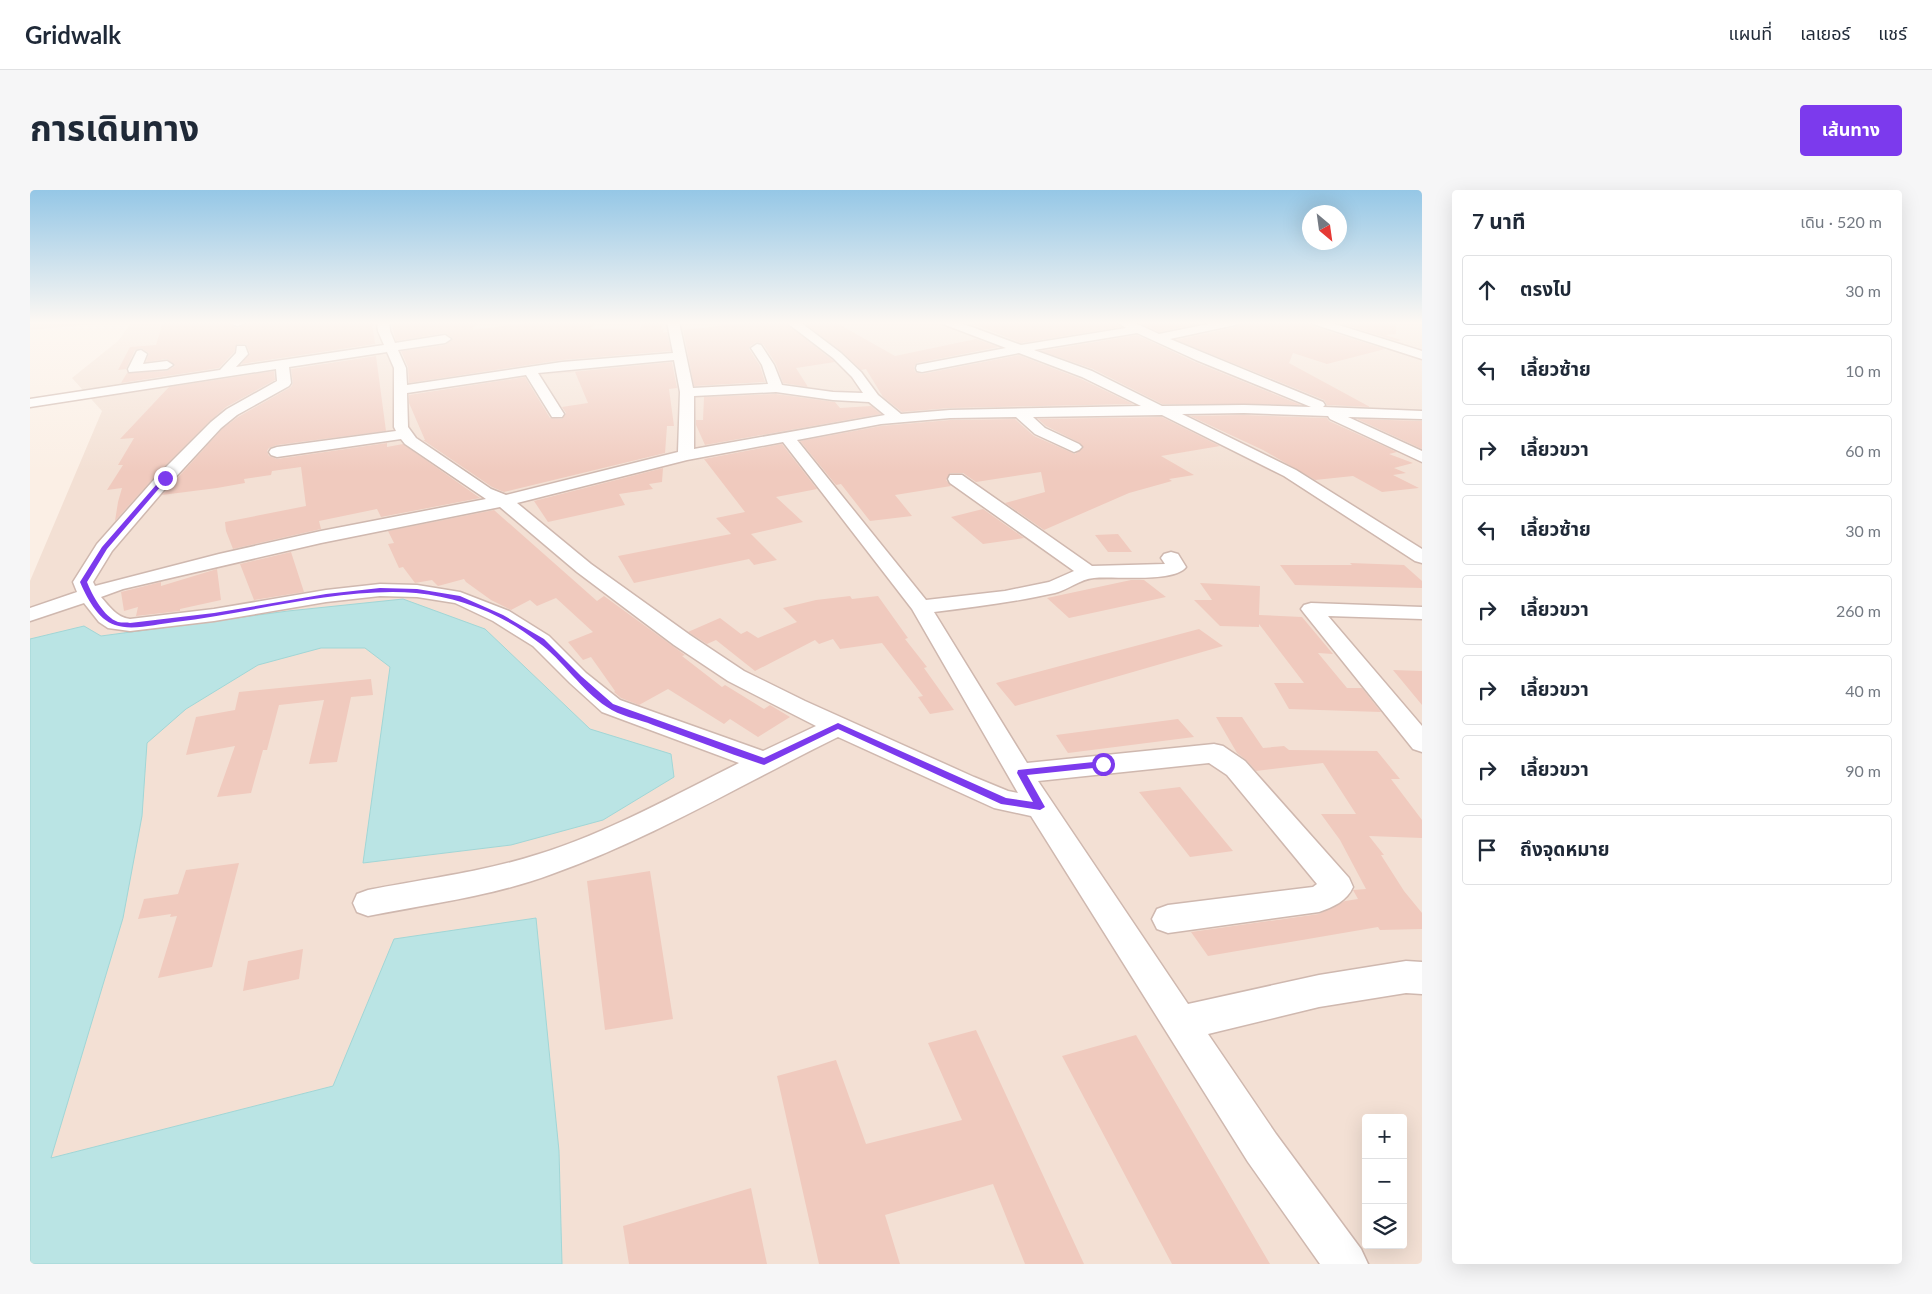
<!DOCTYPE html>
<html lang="th">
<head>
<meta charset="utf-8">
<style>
  :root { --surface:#fff; --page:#f6f6f7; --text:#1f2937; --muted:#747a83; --line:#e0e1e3; --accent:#7c3aed }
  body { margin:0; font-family:Lato,"Noto Sans Thai",sans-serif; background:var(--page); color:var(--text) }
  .controls { position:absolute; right:15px; bottom:15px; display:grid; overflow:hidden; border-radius:5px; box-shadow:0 5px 20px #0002 }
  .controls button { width:45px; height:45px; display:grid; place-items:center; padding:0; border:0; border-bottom:1px solid var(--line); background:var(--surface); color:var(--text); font:25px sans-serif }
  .compass { position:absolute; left:1272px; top:15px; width:45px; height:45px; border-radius:50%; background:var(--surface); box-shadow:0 5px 20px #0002; rotate:151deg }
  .stop { position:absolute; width:15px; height:15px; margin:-11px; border:4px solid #7c3aed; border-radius:50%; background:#fff }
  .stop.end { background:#7c3aed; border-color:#fff; box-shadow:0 1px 5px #0008 }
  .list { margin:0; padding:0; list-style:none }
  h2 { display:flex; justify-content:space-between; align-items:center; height:65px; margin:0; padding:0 20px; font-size:21px }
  h2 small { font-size:16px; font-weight:400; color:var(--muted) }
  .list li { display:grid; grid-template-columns:32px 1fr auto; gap:15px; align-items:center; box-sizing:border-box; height:70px; margin:0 10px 10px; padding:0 10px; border:1px solid var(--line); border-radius:5px }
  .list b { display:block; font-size:19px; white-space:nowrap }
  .list em { font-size:16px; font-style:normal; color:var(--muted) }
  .icon { flex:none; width:28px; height:28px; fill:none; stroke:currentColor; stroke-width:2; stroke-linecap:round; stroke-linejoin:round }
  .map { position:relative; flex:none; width:1392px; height:1074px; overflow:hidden; border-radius:5px }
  header { display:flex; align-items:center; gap:30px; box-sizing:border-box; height:70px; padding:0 25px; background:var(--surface); border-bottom:1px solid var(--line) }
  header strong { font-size:24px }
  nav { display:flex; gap:28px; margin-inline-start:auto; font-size:18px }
  .intro { display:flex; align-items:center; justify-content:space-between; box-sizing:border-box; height:120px; padding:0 30px }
  h1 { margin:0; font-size:35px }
  .button { padding:12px 22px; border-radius:5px; background:var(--accent); color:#fff; font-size:18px; font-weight:700 }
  main { display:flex; gap:30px; padding:0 30px }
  aside { flex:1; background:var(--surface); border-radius:5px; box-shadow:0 5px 20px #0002 }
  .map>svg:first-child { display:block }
  .residential { fill:#f3e0d4; fill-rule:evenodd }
  .water { fill:#bae4e4; stroke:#a1d6d6 }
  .building { fill:#f0cabe }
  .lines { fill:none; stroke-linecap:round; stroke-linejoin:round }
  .minor-casing { stroke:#cfb8af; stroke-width:3 }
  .minor { fill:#fff; fill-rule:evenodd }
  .route { fill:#7c3aed }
</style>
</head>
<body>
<header>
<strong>Gridwalk</strong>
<nav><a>แผนที่</a><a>เลเยอร์</a><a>แชร์</a></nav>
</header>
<div class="intro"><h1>การเดินทาง</h1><a class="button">เส้นทาง</a></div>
<main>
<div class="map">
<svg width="1392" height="1074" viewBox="0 0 1392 1074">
  <rect width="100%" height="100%" fill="#fbefe5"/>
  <!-- residential -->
  <path class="residential" d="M0,132H87L0,140Z
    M102,132H1392V1074H0V391L72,221L42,188L88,151ZM1336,928H1373V1055H1336Z"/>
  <!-- water -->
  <path class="water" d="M373,409L455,439L560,539L641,564L644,587L573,630L481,655L333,673L360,477L335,458H291L228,475L156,519L117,553L112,626L93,728L21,968L303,896L364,749L506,728L529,961L532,1074H0V449L54,436L71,446L258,421Z"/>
  <!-- building -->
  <path class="building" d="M133,132H201L204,137L208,138L219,132H342L345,154L211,174L220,163L216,154H207L204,162L189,178L91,193L97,183L137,181L145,176L137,169L116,172L119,163L111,158L105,160L96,179L88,180L100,157L126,155Z
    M361,132H448L442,140L503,132H567L560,139L610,140L612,133H632L631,140L634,139L633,143L637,142L641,161L532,170L379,193L378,177L371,161L415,155L423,148L415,143L366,151Z
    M722,132H754L805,172L766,178L778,197L753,193L746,174L733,154L727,152L720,156L719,159L730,176L735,192L664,196L653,140Z
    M773,132H805L865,166L946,149L969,157L887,173L884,177L885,182L892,184L989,165L1051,189L1103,214L920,218L872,222L853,207L836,179L831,180L812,162Z
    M938,132H1085L1091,137L991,153Z
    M1108,132H1178L1129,142Z
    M1213,132H1279L1282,136L1355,159L1297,174L1263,163L1259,173L1340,217L1297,215L1294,210L1146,150L1205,137Z
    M1306,132H1366V144L1355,145L1371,150L1367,151Z
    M1107,145L1165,172L1271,215L1132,214L1063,179L1011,161Z
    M346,166L356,241L247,255L239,258L237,261L239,266L247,269L357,253V257L373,254L450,308L351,327L347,319L289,331L291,339L203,359L196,341L195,332L276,316L271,277L242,281L241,285L214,289L215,293L187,298L132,305L192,239L208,227L261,197L263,193L261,179Z
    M642,172L647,198L639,199L644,236H637L635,263L474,302L462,297L393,250H395L379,213V205L495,187L520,228L532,229L536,223L532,217L558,213L545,182L511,185Z
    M244,181L245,190L196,217L180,231L128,283L85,331L88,312L92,298L77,300L93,275H88L104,248L90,249L139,197Z
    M746,204L805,212L810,218L841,216L851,224L675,255L666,235V230H673L674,207Z
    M1214,225L1297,228L1299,231L1367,262L1359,264L1383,273L1364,278L1376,283L1363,285L1389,298L1352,302L1323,286L1285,290L1233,260L1160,226Z
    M1132,227L1190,256L1131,266L1164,285L1139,289L1142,291L1099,303L1014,340L975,313L1015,302L1011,282L946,292L933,283H920L916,290L921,296L865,305L882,326L840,331L811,294L806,295L770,251L851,236L920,230L985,229L1004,246L1045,264L1053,258L1050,253L1016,236L1008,229Z
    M1327,229L1392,231V259Z
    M752,254L787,299L746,307L773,332L721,344L747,370L724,375L719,369L604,393L588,366L701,344L686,328L715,322L674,269Z
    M633,278L632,292L619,294L623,299L589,304L595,315L518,332L504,311Z
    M953,319L994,348L953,354L921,327Z
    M464,320L567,411L574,406L655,465L652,466L692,497L695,495L734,519L740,515L760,527L728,547L700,529L694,534L638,499L609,515L591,508L584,502L585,501L561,467L553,470L538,452L563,442L526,408L507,416L500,410L481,420L461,410L436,392L434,389L408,396L402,390L385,393L373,377L369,378L358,354L364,353L358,341Z
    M1088,344L1102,362H1078L1065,345Z
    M261,362L274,402L224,410L210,374Z
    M1320,373L1374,375L1392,391V398L1265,395L1250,375H1322Z
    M187,379L191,410L150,419V421L106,426L108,417L94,421L91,402L131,392V396Z
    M1101,390H1114L1136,407L1039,428L1017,408Z
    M1170,393L1230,396L1229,425L1272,427L1303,464L1288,463L1317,498H1332L1351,522L1259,519L1244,493H1274L1229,434V437L1190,436L1164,410H1182Z
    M820,406L822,409L848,406L878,448L875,449L897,477L894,478L924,520L900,524L888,507L893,506L852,453L810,459L803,449L789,454L785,450L725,481L686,450L677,454L658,442L690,428L711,444L717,441L728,448L767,432L753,418L786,410Z
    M1169,439L1193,456L985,516L966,493Z
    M1363,480L1392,481V515Z
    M341,489L343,505L321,507L307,572L279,574L294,510L249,515L237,560H233L221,603L187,607L205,556L156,565L166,527L205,520L209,502Z
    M1186,527H1212L1233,558L1254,556L1259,560L1347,561L1370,589H1361L1392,630V648L1339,646L1354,665H1351L1374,701L1392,723V739L1350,740L1348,737L1178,766L1161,742L1289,724L1315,711L1328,709L1323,700L1336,699L1310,650L1291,624H1326L1293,573L1226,581L1216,570L1207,563Z
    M1148,529L1164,547L1038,563L1026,545Z
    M1150,597L1203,661L1160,667L1109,602Z
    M209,673L182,777L128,788L147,726L140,727L141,724L108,729L114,709L148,704L156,680Z
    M620,681L643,829L575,840L557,691Z
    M273,759L269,789L213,801L218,771Z
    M946,840L1054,1074H995L963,994L855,1025L870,1074H789L747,886L806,870L836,954L932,930L898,853Z
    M1106,845L1240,1074H1142L1032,866Z
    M721,998L737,1074H599L593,1036Z"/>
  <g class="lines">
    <!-- minor casing -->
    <g class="minor-casing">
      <path id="minor" d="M203,132H217L208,136L204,135Z
        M347,132H359L360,141L365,153L415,145L421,149L415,153L368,160L376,178L377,195L532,172L643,163L637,132H649L663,198L738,194L732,175L721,158L727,154L731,155L744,175L752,195L803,202L833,203L822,187L803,168L756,132H770L811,163L831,182L848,205L871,224L920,220L1111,216L1052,187L989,163L892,182L887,181L886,178L887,175L976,158L913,134L911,132H928L991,155L1096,138L1087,132H1103L1129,144L1188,132H1211L1205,135L1140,149L1293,212L1295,215L1293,217L1392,221V229L1318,227L1392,261V272L1300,229L1298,226L1214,223L1152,224L1266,280L1392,359V373L1385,371L1254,286L1132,225L1003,227L1015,238L1049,254L1052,257L1049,260L1044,262L1005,244L986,227L920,228L851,234L767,250L896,410L975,401L1019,392L1044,381L920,293L918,289L920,285H932L1062,376L1135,374L1131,368L1134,364L1141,362L1148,364L1156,377C1144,393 1084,386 1064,388C1050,389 1038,400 1025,403C985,412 945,417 904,422L997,573L1184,554L1193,556L1215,571L1319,688L1323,697C1317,711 1303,717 1289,722L1138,743L1127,739L1122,729L1127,719L1138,715L1283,697L1287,694L1197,585L1179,573L1008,591L1158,814L1289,785L1376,771L1392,772V804L1376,803L1289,817L1178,844L1246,944L1331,1059L1338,1074H1290L1218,972L1001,626L964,618L808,547C714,593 621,649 522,684C463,706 400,714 338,726L327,722L323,713L327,704L338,700C395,689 453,682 509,664C575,644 647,604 709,573L572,522L540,493L503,456L463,431L425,413L387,407L350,406L296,412L184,431L100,441L78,438L69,432L54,413L0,431V418L47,402L43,392L67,354L129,284L181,232L197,219L247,191L246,179L0,217V209L190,180L206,163L207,156H215L218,164L206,177L354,155L348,141ZM1107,143L1166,170L1281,217L1214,215L1132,216L1062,181L1004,160ZM357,162L364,178V237L366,241L247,257L241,259L239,262L241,265L247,267L371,249L375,254L456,309L291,341L189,364L65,396L63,392L82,361L141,292L191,238L207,225L259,196L261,193L259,177ZM644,170L650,202L648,262L476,305L461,299L386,248L378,237L377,203L496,185L522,227H532L534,224L508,183ZM746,202L803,210L839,212L855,225L664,259V206ZM753,252L882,419L988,603L978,601L944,587L775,511L714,481L660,445L561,374L487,313L657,270ZM470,317L547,382L644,455L698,491L786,536L733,561L590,510L556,483L519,446L479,421L430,402L387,395L350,394L296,400L184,419L100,429C86,427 80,417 71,407L93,399L291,353Z
        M1281,132H1299L1392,161V169L1283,134Z
        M111,160L117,164L113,174L137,171L143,175L137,179L99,182L98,179L107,161Z
        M1281,413L1392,417V429L1298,426L1392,536V562L1383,559L1274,423L1271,419L1274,415Z"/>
    </g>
    <!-- minor -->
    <use href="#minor" class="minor"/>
  </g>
  <!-- sky -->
  <linearGradient id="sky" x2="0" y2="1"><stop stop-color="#95c7e6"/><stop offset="0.47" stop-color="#fdf8f3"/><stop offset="1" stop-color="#fdf8f3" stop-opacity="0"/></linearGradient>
  <rect width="1392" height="282" fill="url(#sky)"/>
  <!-- route -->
  <path class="route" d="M133,287L138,288L77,359L57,392C62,405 74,427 88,432C92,433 97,432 100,433L184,423L296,404L350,398L387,399L430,406L473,425L514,449L551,486L583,514L734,568L808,533L976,608L1003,612L987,583L988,580L1073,571L1077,574L1073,577L997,585L1015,617L1010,620L971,614L808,539L734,575C697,563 660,548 623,535C609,529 589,526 577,517C551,500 533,470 508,452C474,425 430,407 386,403C310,397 222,423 145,432C127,434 102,441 85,435C68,430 56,406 50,392L72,357Z"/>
</svg>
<div class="controls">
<button>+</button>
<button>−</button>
<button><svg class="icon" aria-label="layers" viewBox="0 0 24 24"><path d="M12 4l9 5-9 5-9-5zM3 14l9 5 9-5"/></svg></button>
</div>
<svg class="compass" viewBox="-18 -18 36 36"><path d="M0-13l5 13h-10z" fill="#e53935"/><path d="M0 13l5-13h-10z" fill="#747a83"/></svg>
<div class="stop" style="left:1073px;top:574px"></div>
<div class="stop end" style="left:135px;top:288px"></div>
</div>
<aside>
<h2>7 นาที<small>เดิน · 520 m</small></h2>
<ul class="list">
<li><svg class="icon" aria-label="ahead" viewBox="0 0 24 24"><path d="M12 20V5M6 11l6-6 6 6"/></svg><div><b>ตรงไป</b></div><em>30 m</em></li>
<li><svg class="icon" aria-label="left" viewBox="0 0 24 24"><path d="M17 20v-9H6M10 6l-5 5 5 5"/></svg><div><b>เลี้ยวซ้าย</b></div><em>10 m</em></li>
<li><svg class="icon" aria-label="right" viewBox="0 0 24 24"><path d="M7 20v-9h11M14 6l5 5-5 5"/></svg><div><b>เลี้ยวขวา</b></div><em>60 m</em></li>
<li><svg class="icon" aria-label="left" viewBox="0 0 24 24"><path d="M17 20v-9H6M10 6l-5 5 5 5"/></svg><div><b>เลี้ยวซ้าย</b></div><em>30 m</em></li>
<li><svg class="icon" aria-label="right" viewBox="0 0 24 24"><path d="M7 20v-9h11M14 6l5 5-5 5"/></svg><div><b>เลี้ยวขวา</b></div><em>260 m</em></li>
<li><svg class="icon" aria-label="right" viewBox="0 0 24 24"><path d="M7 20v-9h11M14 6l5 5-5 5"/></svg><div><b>เลี้ยวขวา</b></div><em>40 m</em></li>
<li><svg class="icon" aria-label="right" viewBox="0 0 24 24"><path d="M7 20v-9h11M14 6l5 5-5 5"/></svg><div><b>เลี้ยวขวา</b></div><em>90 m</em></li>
<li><svg class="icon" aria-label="arrive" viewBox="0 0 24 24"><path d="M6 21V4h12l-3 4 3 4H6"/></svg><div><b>ถึงจุดหมาย</b></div></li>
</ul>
</aside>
</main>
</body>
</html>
